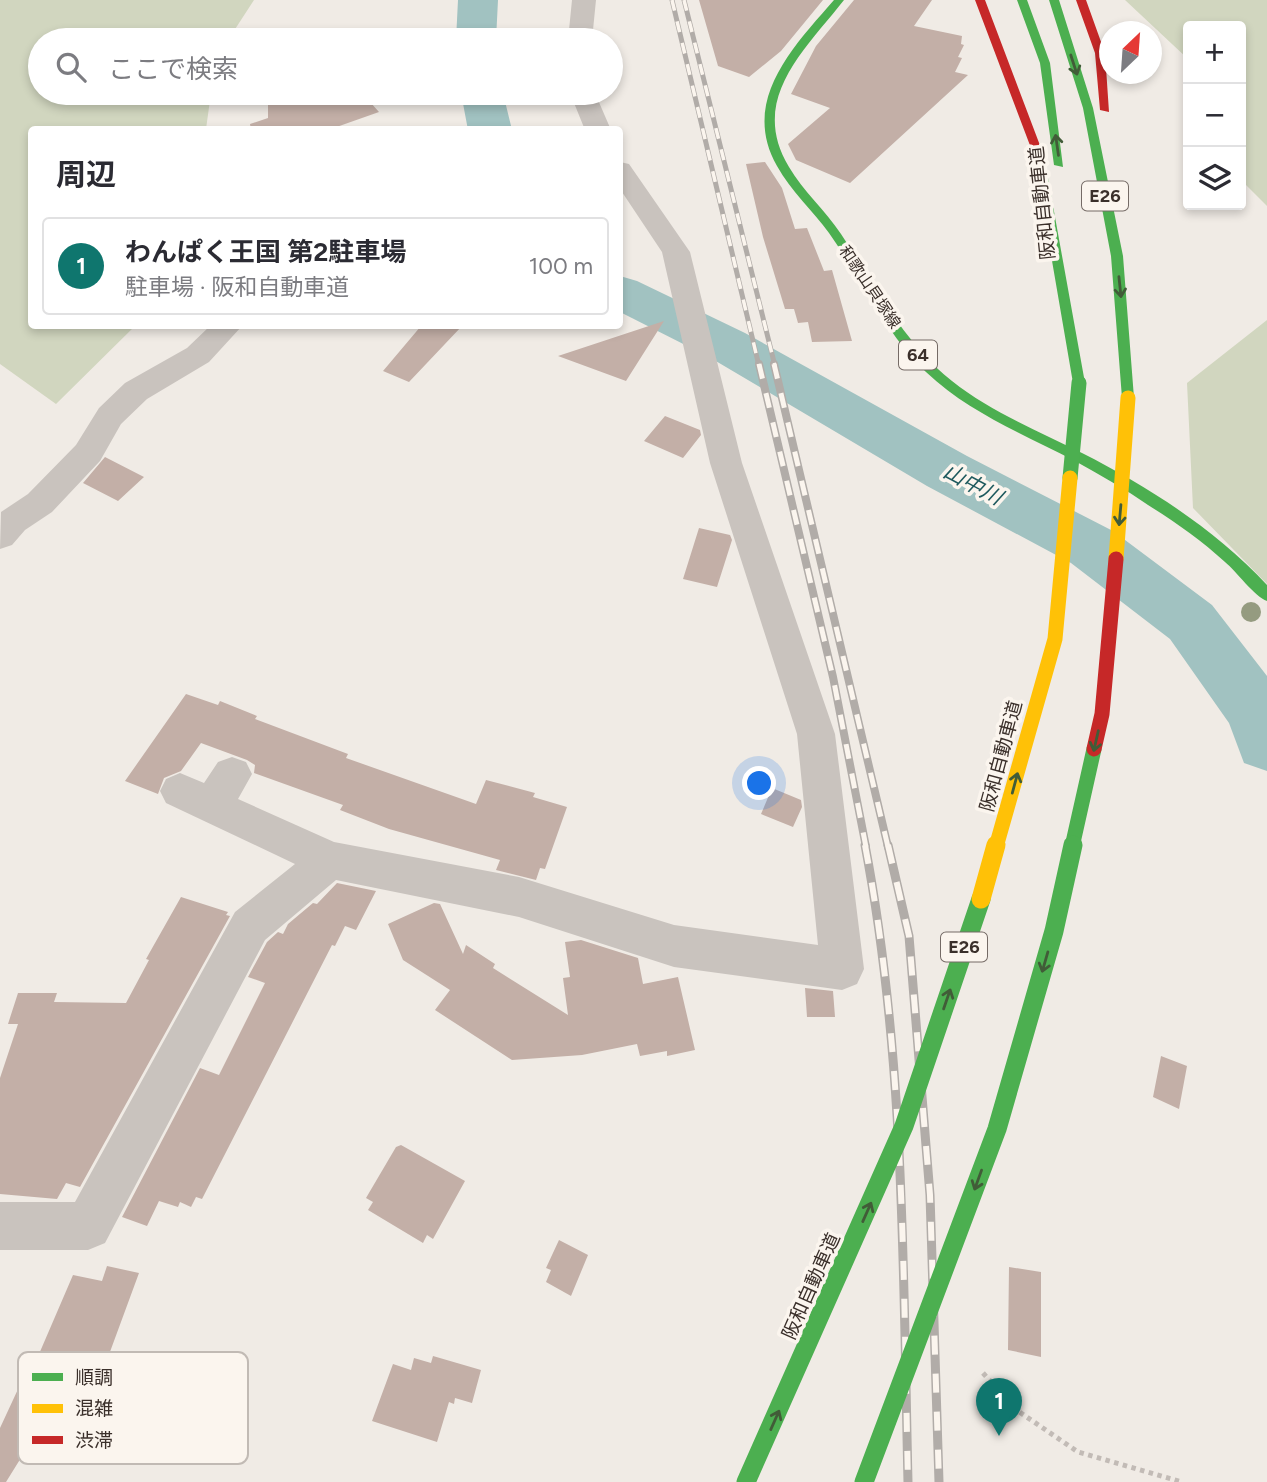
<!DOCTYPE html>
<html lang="ja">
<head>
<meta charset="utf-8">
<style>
  :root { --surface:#fff; --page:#f7f7f7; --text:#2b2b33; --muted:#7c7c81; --line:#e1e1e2; --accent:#0f766e }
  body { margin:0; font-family:Figtree,"Noto Sans JP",sans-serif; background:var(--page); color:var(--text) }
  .controls { position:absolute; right:21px; top:21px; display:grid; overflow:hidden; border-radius:7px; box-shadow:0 4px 10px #0003 }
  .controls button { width:63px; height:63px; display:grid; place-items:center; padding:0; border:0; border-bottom:2px solid var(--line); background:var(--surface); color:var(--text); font:35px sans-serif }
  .compass { position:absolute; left:1099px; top:21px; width:63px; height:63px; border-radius:50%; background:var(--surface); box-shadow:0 4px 10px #0003; rotate:25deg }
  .you { position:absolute; left:760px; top:784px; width:24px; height:24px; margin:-18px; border:5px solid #fff; border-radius:50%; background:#1a73e8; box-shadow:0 0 0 10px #1a73e833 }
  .badge { display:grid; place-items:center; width:46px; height:46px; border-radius:50%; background:var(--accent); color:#fff; font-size:23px; font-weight:700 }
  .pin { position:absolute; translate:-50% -58px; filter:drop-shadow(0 2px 4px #0008) }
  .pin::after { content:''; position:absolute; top:37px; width:24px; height:21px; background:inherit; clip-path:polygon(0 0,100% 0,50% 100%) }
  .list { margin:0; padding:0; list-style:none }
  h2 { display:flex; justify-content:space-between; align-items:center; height:91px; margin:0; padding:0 28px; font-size:30px }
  h2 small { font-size:23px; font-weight:400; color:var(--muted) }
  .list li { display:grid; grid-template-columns:46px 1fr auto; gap:21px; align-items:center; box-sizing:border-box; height:98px; margin:0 14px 14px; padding:0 14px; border:2px solid var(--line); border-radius:7px }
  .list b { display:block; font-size:26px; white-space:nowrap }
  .list p { margin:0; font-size:23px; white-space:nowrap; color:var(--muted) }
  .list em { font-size:23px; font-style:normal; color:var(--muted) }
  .icon { flex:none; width:38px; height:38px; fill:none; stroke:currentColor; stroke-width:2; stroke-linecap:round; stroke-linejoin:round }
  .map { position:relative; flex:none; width:1267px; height:1482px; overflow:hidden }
  .search { position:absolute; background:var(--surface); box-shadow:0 4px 10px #0003; left:28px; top:28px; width:595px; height:77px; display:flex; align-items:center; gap:18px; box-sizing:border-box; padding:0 24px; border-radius:38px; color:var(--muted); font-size:26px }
  .panel { position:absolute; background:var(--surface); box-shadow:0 4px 10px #0003; left:28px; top:126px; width:595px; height:203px; border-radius:7px }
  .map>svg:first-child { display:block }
  .green { fill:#d1d6bf }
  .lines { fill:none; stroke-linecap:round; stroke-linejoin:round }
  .river { fill:#a1c2c1; fill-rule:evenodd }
  .building { fill:#c3afa7 }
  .path { stroke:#c2bbb6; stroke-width:5; stroke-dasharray:4.5 4.5; stroke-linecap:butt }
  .street { fill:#c9c3be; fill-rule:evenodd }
  .fast { fill:#4caf50; fill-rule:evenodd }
  .jam { fill:#c62828; fill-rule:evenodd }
  .rail-far2-casing { stroke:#b1aca8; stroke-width:5 }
  .rail-far1-casing { stroke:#b1aca8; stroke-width:8 }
  .rail-casing { stroke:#b1aca8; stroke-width:9 }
  .rail-far2 { stroke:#fbf5ee; stroke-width:3.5; stroke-dasharray:11; stroke-linecap:butt }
  .rail-far1 { stroke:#fbf5ee; stroke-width:5; stroke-dasharray:15; stroke-linecap:butt }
  .rail { stroke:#fbf5ee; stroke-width:6; stroke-dasharray:19; stroke-linecap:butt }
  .fast-bridge-far1 { stroke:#4caf50; stroke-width:15 }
  .fast-bridge { stroke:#4caf50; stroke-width:19 }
  .slow-bridge-far1 { stroke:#ffc107; stroke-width:15 }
  .slow-bridge { stroke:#ffc107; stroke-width:19 }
  .jam-bridge { stroke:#c62828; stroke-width:15 }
  .tree { fill:#959b80 }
  .oneway { stroke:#415c38 }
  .labels { text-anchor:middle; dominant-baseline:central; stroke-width:7; stroke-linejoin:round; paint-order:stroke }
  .far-street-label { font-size:16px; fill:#3b302b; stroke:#fbf5ee }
  .shield { fill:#fbf5ee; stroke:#756b66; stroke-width:2 }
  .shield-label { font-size:18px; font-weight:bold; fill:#3b302b }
  .street-label { font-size:19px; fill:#3b302b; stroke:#fbf5ee }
  .water-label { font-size:21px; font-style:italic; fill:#1f5a5e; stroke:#fbf5ee }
  .key { fill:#fbf5ee; stroke:#c1bab4; stroke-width:2 }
  .key-label { font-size:19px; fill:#3b302b }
</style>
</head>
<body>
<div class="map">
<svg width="1267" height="1482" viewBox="0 0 1267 1482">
  <rect width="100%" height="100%" fill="#f0ebe5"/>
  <!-- green -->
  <path class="green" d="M0,0H254L228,40H40V93H211L206,129L32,130V326H135L56,404L0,364Z
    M1125,0H1267V206L1241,180V26H1188V59Z
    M1267,320V584L1193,508L1187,383Z"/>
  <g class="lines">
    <!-- river -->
    <path class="river" d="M458,0H498L496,40H456Z
      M461,93H503L512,130H468Z
      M620,276L637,281L745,333L967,456L1113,531L1212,605L1267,676V771L1244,763L1229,723L1170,639L1071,563L927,486L709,357L620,312Z"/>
  </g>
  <!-- building -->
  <path class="building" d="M699,0H823L781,51L749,77L718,66Z
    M854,0H932L914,26L962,36L961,44L964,45L958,57L962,58L955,72L968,75L850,183L796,160L788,144L830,108L791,94L816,46Z
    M268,93H310L311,104L345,93H362L379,112L328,130H251L250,124L268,118Z
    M765,162L782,188L795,229L807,228L824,271L832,270L852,341L812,342L808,322L798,323L794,309H785L763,237L746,164Z
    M664,321L626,381L558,356Z
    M421,326H462L409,382L383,371Z
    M665,416L700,430L701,435L683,458L644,441Z
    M105,457L144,477L118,501L83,483Z
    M699,528L730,535L732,540L717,587L683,579Z
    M186,694L218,705L220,701L257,716L255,719L348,754L346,758L476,804L486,780L535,793L533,797L567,807L545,869L540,868L536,880L496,870L500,860L389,829L340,810L343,805L254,773L255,765L247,760L201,743L181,771L164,778L158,794L125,781Z
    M772,788L801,800L802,807L793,827L761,814Z
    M337,883L376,891L356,930L345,926L335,946L332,945L202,1199L196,1197L191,1207L180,1202L178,1207L159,1201L147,1226L122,1217L200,1068L219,1075L265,983L248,977L267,942L278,932L283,934L288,924L313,903L317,904Z
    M181,897L228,912L226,915L230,916L80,1187L66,1183L57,1199L0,1194V1078L18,1024H8L18,993H57L54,1002L126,1003L149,960L146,959Z
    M434,903L440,904L463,954L466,945L495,964L493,968L568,1015L563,978L570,977L565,942L581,940L638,958L643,984L678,977L695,1050L667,1056V1051L640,1056L637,1044L582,1055L512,1060L435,1010L450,990L403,960L388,924Z
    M805,988L833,991L835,1017H807Z
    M1161,1056L1187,1066L1179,1109L1153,1097Z
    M401,1145L465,1181L433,1239L427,1235L423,1243L368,1210L373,1202L366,1198L396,1147Z
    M559,1240L588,1255L571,1296L546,1282L551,1270L546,1268Z
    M107,1266L139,1273L100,1379L65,1452L61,1449L54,1465L24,1453L6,1482H0V1428L32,1359L36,1361L73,1275L102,1281Z
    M1009,1267L1041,1272V1357L1008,1350Z
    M433,1356L481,1370L472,1403L455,1398L454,1404L449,1402L437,1442L372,1421L393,1364L411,1370L414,1358L431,1363Z"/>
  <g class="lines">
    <!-- path -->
    <path class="path" d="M983,1373L1015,1409L1078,1452L1182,1482"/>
    <!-- street -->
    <path class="street" d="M572,0H596L592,40H568Z
      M570,93H595L611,130H585Z
      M620,162L629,164L690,252L742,463L835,734L864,969L857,984L842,990L674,967L519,917L336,880L265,940L105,1243L88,1250H0V1202H75L235,912L295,864L166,803L160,791L166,779L180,773L204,783L218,762L232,757L246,762L252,774L238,799L334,842L519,877L674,925L818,945L797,734L710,463L662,252L620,189Z
      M210,326H242L209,362L147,399L121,424L100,461L52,512L25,530L12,545L0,549L1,512L28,494L76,445L99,408L125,383L187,348Z"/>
    <!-- fast -->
    <path class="fast" d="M834,0H844C805,50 748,99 789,167C803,191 825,210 841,234C875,285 903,342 952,381C991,412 1038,431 1082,453C1149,487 1216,530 1267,585V601C1255,597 1236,571 1225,562C1201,540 1175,522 1148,505C1125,489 1100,475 1075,461C1024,434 969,413 926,372C885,333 862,279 829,233C813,211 791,191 777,166C740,101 793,47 834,0Z
      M1017,0H1027L1050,63L1063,167L1054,165L1040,63Z
      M1049,0H1059L1093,108L1123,256L1134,398L1128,403L1122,398L1111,256L1083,108Z
      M1039,153L1044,156L1085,383L1079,387L1073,383L1034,156Z"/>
    <!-- jam -->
    <path class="jam" d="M975,0H985L1044,156L1043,158L1034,156Z
      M1076,0H1086L1105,53L1109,112L1100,110L1095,53Z"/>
    <!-- rail-far2 casing -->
    <g class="rail-far2-casing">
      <path id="rail-far2" d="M672,0L759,366
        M684,0L775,366"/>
    </g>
    <!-- rail-far1 casing -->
    <g class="rail-far1-casing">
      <path id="rail-far1" d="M759,364L833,677L866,847
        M774,364L888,847"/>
    </g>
    <!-- rail casing -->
    <g class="rail-casing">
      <path id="rail" d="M865,845C905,1055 903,1270 908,1482
        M888,845L909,936L930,1195L939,1482"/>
    </g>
    <!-- rail-far2 -->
    <use href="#rail-far2" class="rail-far2"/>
    <!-- rail-far1 -->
    <use href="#rail-far1" class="rail-far1"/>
    <!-- rail -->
    <use href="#rail" class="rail"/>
    <!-- fast-bridge-far1 -->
    <path class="fast-bridge-far1" d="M1070,478L1079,383
      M1072,847L1094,749"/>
    <!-- fast-bridge -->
    <path class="fast-bridge" d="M746,1482L904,1126L981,899
      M864,1482L997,1129L1054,931L1073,845"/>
    <!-- slow-bridge-far1 -->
    <path class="slow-bridge-far1" d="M1116,559L1128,398
      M996,847L1055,639L1070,478"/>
    <!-- slow-bridge -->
    <path class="slow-bridge" d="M981,899L996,845"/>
    <!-- jam-bridge -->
    <path class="jam-bridge" d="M1094,749L1102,714L1116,559"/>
  </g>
  <!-- trees -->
  <circle class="tree" cx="1251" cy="612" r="10"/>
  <!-- one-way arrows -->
  <defs><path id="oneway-shaft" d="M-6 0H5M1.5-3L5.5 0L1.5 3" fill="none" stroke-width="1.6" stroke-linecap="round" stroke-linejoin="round" transform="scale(1.75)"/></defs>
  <g class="oneway">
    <use href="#oneway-shaft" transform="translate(1074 65) rotate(72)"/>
    <use href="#oneway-shaft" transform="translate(1057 145) rotate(-98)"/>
    <use href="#oneway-shaft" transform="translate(1120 287) rotate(84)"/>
    <use href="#oneway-shaft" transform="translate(1120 515) rotate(95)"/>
    <use href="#oneway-shaft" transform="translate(1096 741) rotate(103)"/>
    <use href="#oneway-shaft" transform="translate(1015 783) rotate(-75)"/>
    <use href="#oneway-shaft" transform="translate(1045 962) rotate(106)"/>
    <use href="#oneway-shaft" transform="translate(947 999) rotate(-71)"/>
    <use href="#oneway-shaft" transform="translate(978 1180) rotate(110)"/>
    <use href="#oneway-shaft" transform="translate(867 1212) rotate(-66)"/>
    <use href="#oneway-shaft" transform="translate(775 1420) rotate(-66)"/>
  </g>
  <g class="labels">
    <!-- far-street labels -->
    <g class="far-street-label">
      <text transform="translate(870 287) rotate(56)">和歌山貝塚線</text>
    </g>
    <!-- shield labels -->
    <g class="shield">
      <rect x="1082" y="181.5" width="46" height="29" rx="5"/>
      <rect x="899" y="340.5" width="38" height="29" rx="5"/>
      <rect x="941" y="932.5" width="46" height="29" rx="5"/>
    </g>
    <g class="shield-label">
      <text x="1105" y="196">E26</text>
      <text x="918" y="355">64</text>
      <text x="964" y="947">E26</text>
    </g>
    <!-- street labels -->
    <g class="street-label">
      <text transform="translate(1042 203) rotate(-96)">阪和自動車道</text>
      <text transform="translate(1001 756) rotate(-75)">阪和自動車道</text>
      <text transform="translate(811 1286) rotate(-66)">阪和自動車道</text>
    </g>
    <!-- water labels -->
    <g class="water-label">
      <text transform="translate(973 484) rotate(28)">山中川</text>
    </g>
  </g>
  <!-- legend -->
  <rect x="18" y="1352" width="230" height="112" rx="10" class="key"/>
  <rect x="32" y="1373" width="31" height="8" fill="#4caf50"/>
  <rect x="32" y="1404" width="31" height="9" fill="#ffc107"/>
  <rect x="32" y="1436" width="31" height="8" fill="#c62828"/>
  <g class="key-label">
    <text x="75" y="1384">順調</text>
    <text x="75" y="1415">混雑</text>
    <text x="75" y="1447">渋滞</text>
  </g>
</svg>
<div class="controls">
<button>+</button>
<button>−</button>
<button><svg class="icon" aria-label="layers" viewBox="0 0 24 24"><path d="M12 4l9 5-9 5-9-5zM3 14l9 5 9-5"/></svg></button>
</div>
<svg class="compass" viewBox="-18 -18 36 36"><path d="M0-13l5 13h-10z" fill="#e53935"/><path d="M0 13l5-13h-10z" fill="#7c7c81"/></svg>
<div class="you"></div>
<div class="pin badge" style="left:999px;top:1436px">1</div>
<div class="search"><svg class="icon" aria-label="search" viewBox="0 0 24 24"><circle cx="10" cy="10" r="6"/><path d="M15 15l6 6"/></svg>ここで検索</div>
<section class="panel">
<h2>周辺<small></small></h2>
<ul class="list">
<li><span class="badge">1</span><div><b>わんぱく王国 第2駐車場</b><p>駐車場 · 阪和自動車道</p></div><em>100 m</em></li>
</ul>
</section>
</div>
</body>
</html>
